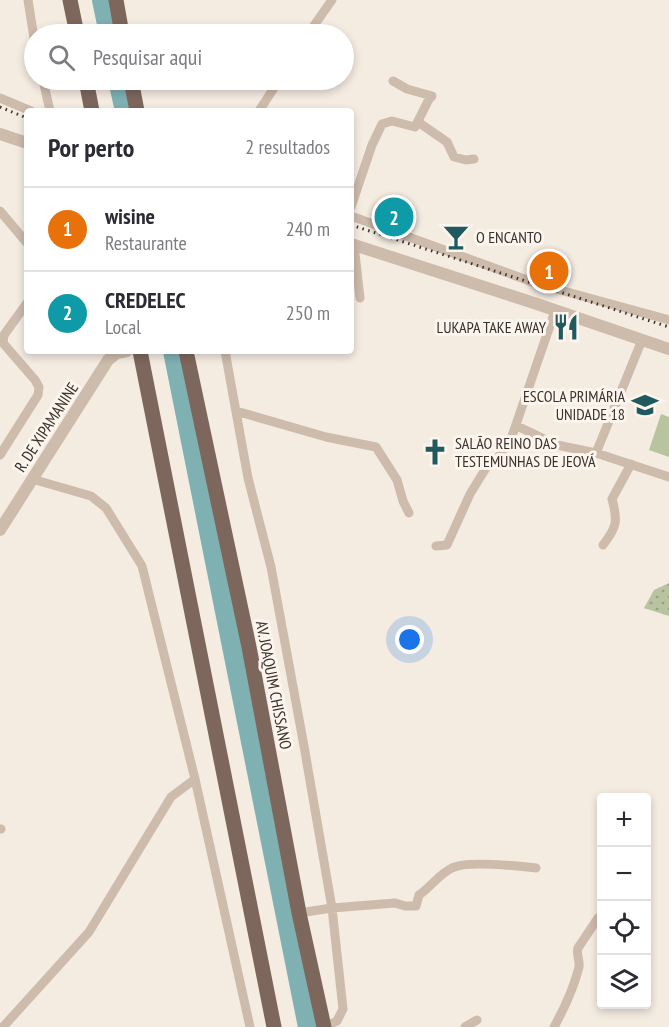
<!DOCTYPE html>
<html lang="pt">
<head>
<meta charset="utf-8">
<style>
  :root { --surface:#fff; --page:#f7f7f7; --text:#2b2b33; --muted:#7c7c81; --line:#e1e1e2; --accent:#1f5a5e }
  body { margin:0; font-family:"PT Sans Narrow",sans-serif; background:var(--page); color:var(--text) }
  .controls { position:absolute; right:18px; bottom:18px; display:grid; overflow:hidden; border-radius:6px; box-shadow:0 3px 9px #0003 }
  .controls button { width:54px; height:54px; display:grid; place-items:center; padding:0; border:0; border-bottom:2px solid var(--line); background:var(--surface); color:var(--text); font:30px sans-serif }
  .you { position:absolute; left:410px; top:640px; width:21px; height:21px; margin:-15px; border:4px solid #fff; border-radius:50%; background:#1a73e8; box-shadow:0 0 0 9px #1a73e833 }
  .badge { display:grid; place-items:center; width:39px; height:39px; border-radius:50%; background:var(--accent); color:#fff; font-size:20px; font-weight:700 }
  .pin { position:absolute; translate:-50% -50%; border:3px solid #fff; box-shadow:0 2px 6px #0006 }
  .list { margin:0; padding:0; list-style:none }
  h2 { display:flex; justify-content:space-between; align-items:center; height:78px; margin:0; padding:0 24px; font-size:26px }
  h2 small { font-size:20px; font-weight:400; color:var(--muted) }
  .list li { display:grid; grid-template-columns:39px 1fr auto; gap:18px; align-items:center; box-sizing:border-box; height:84px; padding:0 24px; border-top:2px solid var(--line) }
  .list b { display:block; font-size:22px; white-space:nowrap }
  .list p { margin:0; font-size:20px; white-space:nowrap; color:var(--muted) }
  .list em { font-size:20px; font-style:normal; color:var(--muted) }
  .icon { flex:none; width:33px; height:33px; fill:none; stroke:currentColor; stroke-width:2; stroke-linecap:round; stroke-linejoin:round }
  .map { position:relative; flex:none; width:669px; height:1027px; overflow:hidden }
  .search { position:absolute; background:var(--surface); box-shadow:0 3px 9px #0003; left:24px; top:24px; width:330px; height:66px; display:flex; align-items:center; gap:15px; box-sizing:border-box; padding:0 21px; border-radius:33px; color:var(--muted); font-size:22px }
  .panel { position:absolute; background:var(--surface); box-shadow:0 3px 9px #0003; left:24px; top:108px; width:330px; height:246px; border-radius:6px }
  .map>svg:first-child { display:block }
  .grass { fill:url(#grass-dots) }
  .garden { fill:#b8c4a0 }
  .lines { fill:none; stroke-linecap:round; stroke-linejoin:round }
  .river { stroke:#7fb0b2; stroke-width:20 }
  .minor { stroke:#cdbbac; stroke-width:9 }
  .tertiary { stroke:#cdbbac; stroke-width:12 }
  .primary { stroke:#7d675c; stroke-width:15 }
  .rail { stroke:#3b302b; stroke-width:3; stroke-dasharray:1.5 4.5; stroke-linecap:butt }
  .labels { text-anchor:middle; dominant-baseline:central; stroke-width:6; stroke-linejoin:round; paint-order:stroke }
  .poi-label { font-size:16px; fill:#3b302b; stroke:#fbf5ee; text-anchor:start }
  .street-label { font-size:16px; fill:#3b302b; stroke:#fbf5ee }
</style>
</head>
<body>
<div class="map">
<svg width="669" height="1027" viewBox="0 0 669 1027">
  <defs>
    <pattern id="grass-dots" width="8" height="8" patternUnits="userSpaceOnUse" patternTransform="scale(1.5)"><rect width="8" height="8" fill="#b8c4a0"/><path d="M2 2h.1M6 6h.1" fill="none" stroke="#97a083" stroke-width="1.8" stroke-linecap="round"/></pattern>
  </defs>
  <rect width="100%" height="100%" fill="#f4ebe1"/>
  <!-- grass -->
  <path class="grass" d="M669,583V616L644,608L654,590Z"/>
  <!-- garden -->
  <path class="garden" d="M661,414L669,417V457L649,450Z"/>
  <g class="lines">
    <!-- river -->
    <path class="river" d="M102,0L109,34
      M118,80L125,111
      M173,351L308,1027"/>
    <!-- minor -->
    <path class="minor" d="M28,0L34,38
      M308,34L332,0
      M43,80L50,111
      M0,98L31,111
      M259,111L279,80
      M418,122L447,142L454,157L466,160L474,159
      M351,207L372,145L382,124L392,121L415,127L429,99L432,96L407,89L393,81
      M0,211L27,243
      M351,216L538,284L669,320
      M354,245L360,298
      M225,351L248,478L271,567L304,746L332,908L343,1009L337,1021L325,1027
      M236,411L326,437L376,447L397,480L403,501L409,513
      M517,426L557,445L596,453L669,477
      M596,453L642,340
      M0,455L38,395L39,387L35,380L3,343L4,335L27,303
      M32,479L91,496L106,508L142,566L195,779L250,1027
      M603,545C617,527 618,521 612,499L631,464
      M436,546L447,545L470,494L486,468L489,463L496,460L511,439L555,311
      M0,829H1
      M299,913L332,908L395,903L405,906H416L419,895C431,887 439,874 452,868C467,860 518,866 536,868
      M3,1027L89,932L171,797L195,779
      M465,1027L477,1020
      M554,1027C564,1009 574,987 579,967C580,960 576,955 578,948L598,918"/>
    <!-- tertiary -->
    <path class="tertiary" d="M0,134L27,143
      M351,244L534,303L669,349
      M0,530L108,360L117,353L127,351"/>
    <!-- primary -->
    <path class="primary" d="M70,0L77,34
      M116,0L122,34
      M86,80L92,111
      M131,80L137,111
      M140,351L274,1027
      M186,351L249,647L299,913L324,1027"/>
    <!-- rail -->
    <path class="rail" d="M0,107L27,118
      M351,225L669,327"/>
  </g>
  <!-- icons -->
  <defs>
    <g id="bar-bare" transform="scale(2.07)"><path d="M-6-5H6L.8 .8V4.5H3.5V6h-7V4.5H-.8V.8Z" fill="#1f5a5e" stroke="#fbf5ee" stroke-width="2.5" paint-order="stroke"/></g>
    <g id="restaurant-bare" transform="scale(2.07)"><path d="M-5-6h1v4h1v-4h1v4h1v-4h1v5L-1.5 .5V6h-2V.5L-5-1ZM5-6V6H3V1.5H1.5Q1.5-4 5-6Z" fill="#1f5a5e" stroke="#fbf5ee" stroke-width="2.5" paint-order="stroke"/></g>
    <g id="school-bare" transform="scale(2.07)"><path d="M0-5L7-2L0 1L-7-2ZM-4 1L0 2.5L4 1V4Q0 6-4 4Z" fill="#1f5a5e" stroke="#fbf5ee" stroke-width="2.5" paint-order="stroke"/></g>
    <g id="church-bare" transform="scale(2.07)"><path d="M-1.2-6h2.4v3.5h3.3v2.4h-3.3V6h-2.4V-.1h-3.3v-2.4h3.3Z" fill="#1f5a5e" stroke="#fbf5ee" stroke-width="2.5" paint-order="stroke"/></g>
  </defs>
  <g fill-rule="evenodd">
    <use href="#bar-bare" x="456" y="237"/>
    <use href="#restaurant-bare" x="566" y="327"/>
    <use href="#school-bare" x="645" y="405"/>
    <use href="#church-bare" x="435" y="452"/>
  </g>
  <g class="labels">
    <!-- poi labels -->
    <g class="poi-label">
      <text x="476" y="237">O ENCANTO</text>
      <text x="546" y="327" text-anchor="end">LUKAPA TAKE AWAY</text>
      <text x="625" y="396" text-anchor="end">ESCOLA PRIMÁRIA<tspan x="625" dy="18">UNIDADE 18</tspan></text>
      <text x="455" y="443">SALÃO REINO DAS<tspan x="455" dy="18">TESTEMUNHAS DE JEOVÁ</tspan></text>
    </g>
    <!-- street labels -->
    <g class="street-label">
      <text transform="translate(46 427) rotate(-57)">R. DE XIPAMANINE</text>
      <text transform="translate(274 685) rotate(79)">AV. JOAQUIM CHISSANO</text>
    </g>
  </g>
</svg>
<div class="controls">
<button>+</button>
<button>−</button>
<button><svg class="icon" aria-label="locate" viewBox="0 0 24 24"><circle cx="12" cy="12" r="6"/><path d="M12 2v4M12 18v4M2 12h4M18 12h4"/></svg></button>
<button><svg class="icon" aria-label="layers" viewBox="0 0 24 24"><path d="M12 4l9 5-9 5-9-5zM3 14l9 5 9-5"/></svg></button>
</div>
<div class="you"></div>
<div class="pin badge" style="left:549px;top:271px;background:#e8710a">1</div>
<div class="pin badge" style="left:394px;top:217px;background:#0f9aa8">2</div>
<div class="search"><svg class="icon" aria-label="search" viewBox="0 0 24 24"><circle cx="10" cy="10" r="6"/><path d="M15 15l6 6"/></svg>Pesquisar aqui</div>
<section class="panel">
<h2>Por perto<small>2 resultados</small></h2>
<ul class="list">
<li><span class="badge" style="background:#e8710a">1</span><div><b>wisine</b><p>Restaurante</p></div><em>240 m</em></li>
<li><span class="badge" style="background:#0f9aa8">2</span><div><b>CREDELEC</b><p>Local</p></div><em>250 m</em></li>
</ul>
</section>
</div>
</body>
</html>
